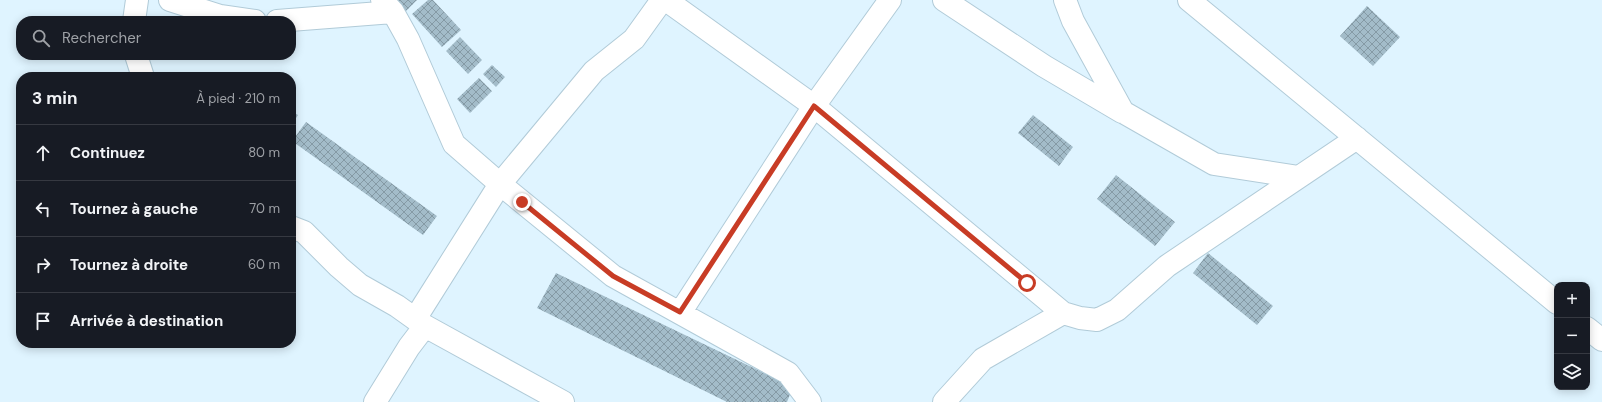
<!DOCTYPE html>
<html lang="fr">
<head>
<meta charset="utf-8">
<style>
  :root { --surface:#171b24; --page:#242831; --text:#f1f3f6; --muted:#9ea1a6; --line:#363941 }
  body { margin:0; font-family:"DM Sans",sans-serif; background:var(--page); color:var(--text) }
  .controls { position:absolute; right:12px; bottom:12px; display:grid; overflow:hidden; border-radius:8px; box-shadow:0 2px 10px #0003 }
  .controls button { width:36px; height:36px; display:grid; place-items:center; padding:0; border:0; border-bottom:1px solid var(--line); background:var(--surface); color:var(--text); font:20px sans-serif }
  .stop { position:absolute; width:12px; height:12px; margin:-9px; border:3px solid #c83c25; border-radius:50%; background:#fff }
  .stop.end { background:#c83c25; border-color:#fff; box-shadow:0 1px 4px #0008 }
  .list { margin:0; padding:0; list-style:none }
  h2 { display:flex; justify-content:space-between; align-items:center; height:52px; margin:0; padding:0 16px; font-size:17px }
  h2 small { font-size:13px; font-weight:400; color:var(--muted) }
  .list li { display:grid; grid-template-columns:26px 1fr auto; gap:12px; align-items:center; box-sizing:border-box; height:56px; padding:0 16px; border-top:1px solid var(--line) }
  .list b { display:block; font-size:15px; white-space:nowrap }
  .list em { font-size:13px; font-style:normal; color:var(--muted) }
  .icon { flex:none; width:22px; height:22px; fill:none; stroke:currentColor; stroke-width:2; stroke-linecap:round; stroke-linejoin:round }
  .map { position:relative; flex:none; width:1602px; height:402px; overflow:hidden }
  .search { position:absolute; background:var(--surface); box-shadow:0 2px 10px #0003; left:16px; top:16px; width:280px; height:44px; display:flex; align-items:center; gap:10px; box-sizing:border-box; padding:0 14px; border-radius:16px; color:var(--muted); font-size:15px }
  .panel { position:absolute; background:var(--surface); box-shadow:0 2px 10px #0003; left:16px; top:72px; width:280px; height:276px; border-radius:16px }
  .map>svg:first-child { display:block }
  .building { fill:url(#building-cross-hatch) }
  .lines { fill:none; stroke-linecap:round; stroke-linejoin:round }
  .street-casing { stroke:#b1cbd8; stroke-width:24 }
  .street { stroke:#fff; stroke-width:22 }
  .route { stroke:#c83c25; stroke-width:5 }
</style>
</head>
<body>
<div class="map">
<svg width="1602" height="402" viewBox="0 0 1602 402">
  <defs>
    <pattern id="building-cross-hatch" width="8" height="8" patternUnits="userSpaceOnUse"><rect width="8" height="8" fill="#a3bcc9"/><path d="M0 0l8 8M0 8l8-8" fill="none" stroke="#859aa5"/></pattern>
  </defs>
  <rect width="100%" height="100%" fill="#dff4ff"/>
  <!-- building -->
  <path class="building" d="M394,0H417L405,12Z
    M428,0H433L461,30L442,47L412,14Z
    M1367,6L1400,37L1373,66L1340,36Z
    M460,37L482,60L468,74L446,51Z
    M492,65L505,77L496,87L483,74Z
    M479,78L492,91L470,113L457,99Z
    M291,111L298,115L291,126Z
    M1033,115L1073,147L1059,166L1018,133Z
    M306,122L437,216L423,235L292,141Z
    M1116,175L1175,222L1155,246L1097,199Z
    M1208,253L1273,306L1257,325L1193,273Z
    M556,273L793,387L787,402H727L537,308Z"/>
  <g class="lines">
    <!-- street casing -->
    <g class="street-casing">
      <path id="street" d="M170,0L220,16L255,21
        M382,0L393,12L408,39L454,144L500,184L613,276L788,373L810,402
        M666,0L814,106L1063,313L983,359L944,402
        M944,0L1044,66L1122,112
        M1065,0L1073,21L1123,112L1214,164L1299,177
        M1189,0L1557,303
        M134,21L137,0
        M277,21L393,12
        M136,55L143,77
        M291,227L304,232L339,267L360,285L397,306L425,326L563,402
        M680,313L814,106L890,0
        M1063,313L1080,318L1097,320L1117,310L1167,266L1357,138
        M415,319L500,184L594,71L634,39L662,0
        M1587,328L1602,340
        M375,402L409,347L425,326"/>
    </g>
    <!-- street -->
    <use href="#street" class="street"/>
  </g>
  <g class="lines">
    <!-- route -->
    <path class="route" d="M522,202L613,276L680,312L814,106L1027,283"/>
  </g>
</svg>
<div class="controls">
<button>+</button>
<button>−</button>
<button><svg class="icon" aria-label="layers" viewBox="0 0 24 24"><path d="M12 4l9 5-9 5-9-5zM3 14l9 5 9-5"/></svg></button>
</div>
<div class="stop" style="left:1027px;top:283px"></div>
<div class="stop end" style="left:522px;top:202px"></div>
<div class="search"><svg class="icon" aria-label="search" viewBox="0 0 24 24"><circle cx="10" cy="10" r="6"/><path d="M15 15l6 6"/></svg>Rechercher</div>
<section class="panel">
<h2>3 min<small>À pied · 210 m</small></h2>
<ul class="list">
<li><svg class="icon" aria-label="ahead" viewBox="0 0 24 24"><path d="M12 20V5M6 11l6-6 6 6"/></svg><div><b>Continuez</b></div><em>80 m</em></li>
<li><svg class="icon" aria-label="left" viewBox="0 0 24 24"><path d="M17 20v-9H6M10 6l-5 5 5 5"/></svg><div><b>Tournez à gauche</b></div><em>70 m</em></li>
<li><svg class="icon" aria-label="right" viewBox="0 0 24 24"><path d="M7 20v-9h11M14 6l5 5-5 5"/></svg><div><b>Tournez à droite</b></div><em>60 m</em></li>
<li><svg class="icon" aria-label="arrive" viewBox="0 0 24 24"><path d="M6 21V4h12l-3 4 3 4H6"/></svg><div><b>Arrivée à destination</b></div></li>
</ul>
</section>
</div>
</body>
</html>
